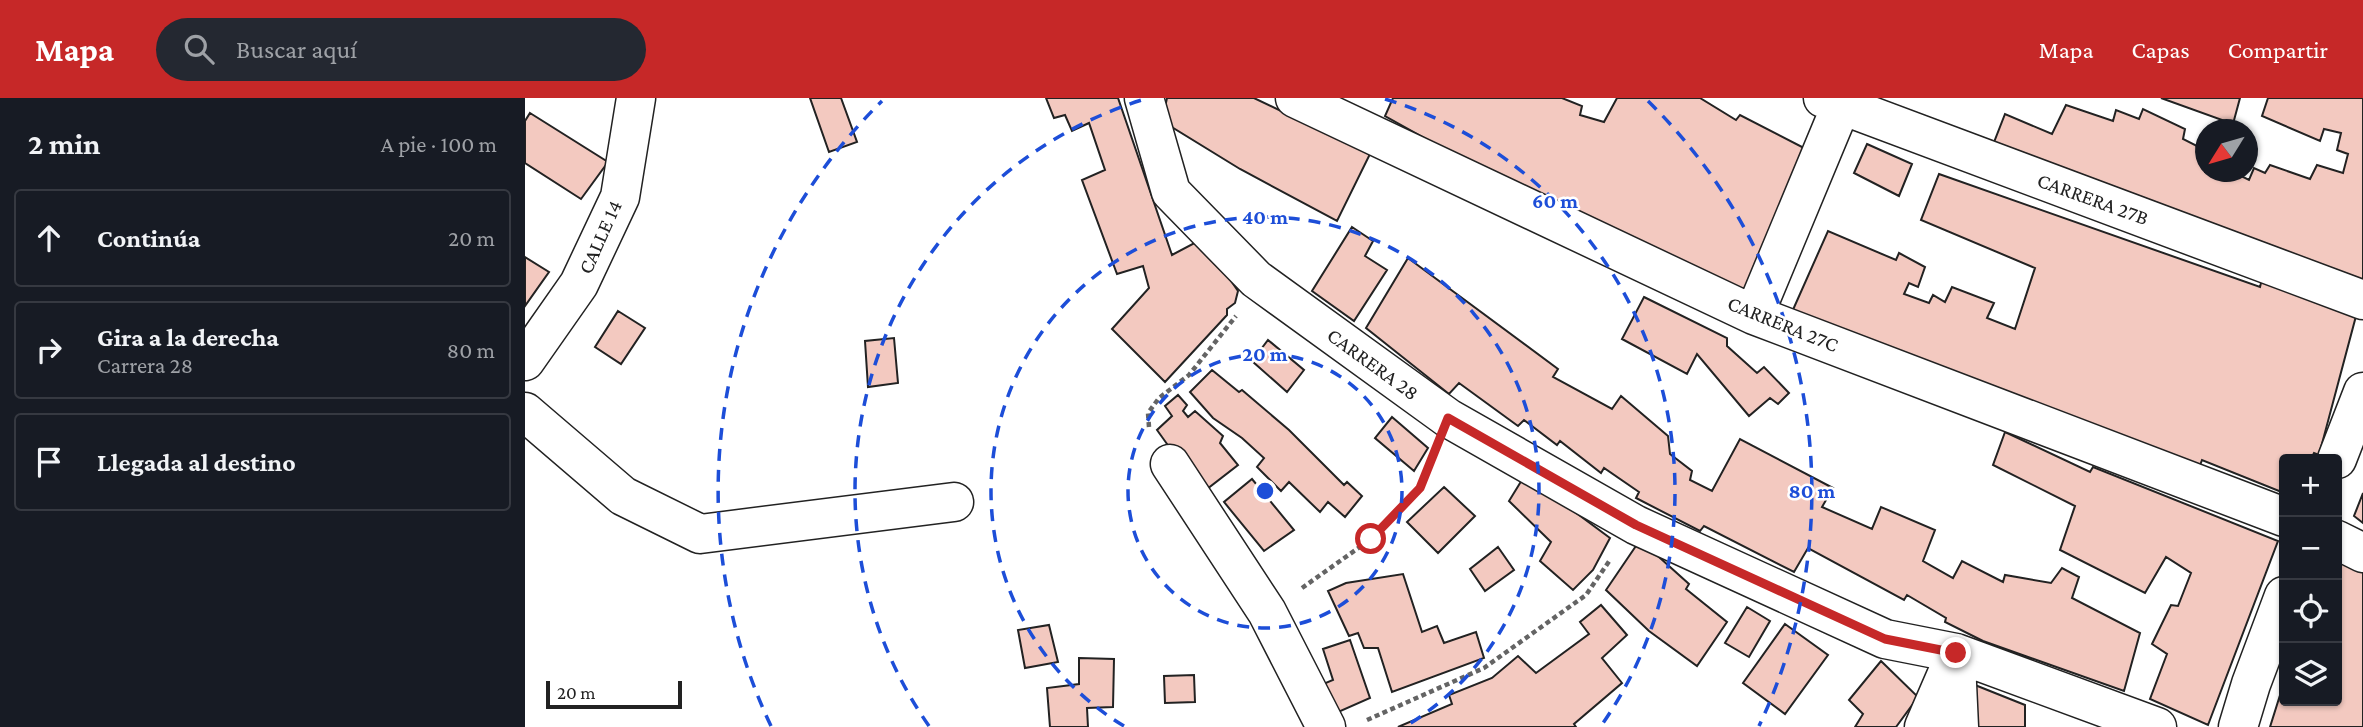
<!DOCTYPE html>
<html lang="es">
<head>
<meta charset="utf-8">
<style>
  :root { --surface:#171b24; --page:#242831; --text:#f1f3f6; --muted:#9ea1a6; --line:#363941; --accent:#c62828 }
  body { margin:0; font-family:"Crimson Pro",serif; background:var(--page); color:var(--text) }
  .controls { position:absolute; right:21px; bottom:21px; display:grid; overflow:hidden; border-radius:7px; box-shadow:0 2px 5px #0004 }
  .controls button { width:63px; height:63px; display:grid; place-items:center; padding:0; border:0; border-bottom:2px solid var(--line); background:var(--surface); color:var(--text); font:35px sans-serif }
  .compass { position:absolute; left:1670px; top:21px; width:63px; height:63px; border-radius:50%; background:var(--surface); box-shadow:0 2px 5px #0004; rotate:233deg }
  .scale { position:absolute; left:21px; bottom:18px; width:136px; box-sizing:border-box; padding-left:7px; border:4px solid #222; border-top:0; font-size:19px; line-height:24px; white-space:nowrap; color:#222; -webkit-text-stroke:5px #fff; paint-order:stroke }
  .stop { position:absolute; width:21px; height:21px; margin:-16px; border:5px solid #c62828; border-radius:50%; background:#fff }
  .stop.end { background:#c62828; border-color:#fff; box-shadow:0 2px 7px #0008 }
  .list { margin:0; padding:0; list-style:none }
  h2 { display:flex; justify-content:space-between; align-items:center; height:91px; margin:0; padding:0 28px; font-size:30px }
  h2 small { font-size:23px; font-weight:400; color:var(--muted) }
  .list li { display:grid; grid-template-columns:46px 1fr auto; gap:21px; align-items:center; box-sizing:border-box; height:98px; margin:0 14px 14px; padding:0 14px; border:2px solid var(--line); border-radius:7px }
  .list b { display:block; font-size:26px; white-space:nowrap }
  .list p { margin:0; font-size:23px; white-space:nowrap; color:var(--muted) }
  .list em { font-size:23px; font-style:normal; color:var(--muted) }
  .icon { flex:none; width:38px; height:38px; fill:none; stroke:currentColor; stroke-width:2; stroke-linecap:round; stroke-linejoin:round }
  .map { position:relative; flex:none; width:1838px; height:629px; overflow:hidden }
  header { display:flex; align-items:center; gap:42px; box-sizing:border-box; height:98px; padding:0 35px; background:var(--accent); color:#fff }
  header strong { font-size:33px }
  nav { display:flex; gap:38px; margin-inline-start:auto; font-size:24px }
  .search { width:490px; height:63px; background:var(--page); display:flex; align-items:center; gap:18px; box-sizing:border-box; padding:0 24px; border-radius:38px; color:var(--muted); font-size:26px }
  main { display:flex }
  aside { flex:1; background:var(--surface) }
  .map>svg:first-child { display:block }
  .building { fill:#f3c9c0; stroke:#222; stroke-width:2 }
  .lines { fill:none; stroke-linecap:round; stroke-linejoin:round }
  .minor-casing { stroke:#222; stroke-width:41 }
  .path { stroke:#646464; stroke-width:4.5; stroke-dasharray:5 3.5; stroke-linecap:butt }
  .minor { stroke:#fff; stroke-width:38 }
  .route { stroke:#c62828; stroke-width:9 }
  .ring { fill:none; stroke:#1d4ed8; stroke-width:3.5; stroke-dasharray:12 9 }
  .labels { text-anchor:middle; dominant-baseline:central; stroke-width:5; stroke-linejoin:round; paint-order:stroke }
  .street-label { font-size:21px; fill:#222; stroke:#fff }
  .centre { fill:#1d4ed8; stroke:#fff; stroke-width:3.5 }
  .ring-label { font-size:21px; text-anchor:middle; font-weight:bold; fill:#1d4ed8; stroke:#fff; stroke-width:5; stroke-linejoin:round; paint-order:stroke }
</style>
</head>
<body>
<header>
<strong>Mapa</strong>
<div class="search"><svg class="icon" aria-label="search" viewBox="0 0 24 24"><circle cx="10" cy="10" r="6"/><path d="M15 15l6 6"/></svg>Buscar aquí</div>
<nav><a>Mapa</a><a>Capas</a><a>Compartir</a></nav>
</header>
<main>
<aside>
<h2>2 min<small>A pie · 100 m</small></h2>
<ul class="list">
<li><svg class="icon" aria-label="ahead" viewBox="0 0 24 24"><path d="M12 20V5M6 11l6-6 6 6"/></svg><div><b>Continúa</b></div><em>20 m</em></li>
<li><svg class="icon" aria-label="right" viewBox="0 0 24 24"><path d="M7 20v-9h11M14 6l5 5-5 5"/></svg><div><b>Gira a la derecha</b><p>Carrera 28</p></div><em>80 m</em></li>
<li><svg class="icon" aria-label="arrive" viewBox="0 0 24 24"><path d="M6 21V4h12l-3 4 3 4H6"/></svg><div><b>Llegada al destino</b></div></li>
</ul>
</aside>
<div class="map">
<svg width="1838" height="629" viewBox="0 0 1838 629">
  <rect width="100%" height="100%" fill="#fff"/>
  <!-- building -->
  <path class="building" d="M285,0H316L332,44L304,54Z
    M521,0H593L647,157L677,141L713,193L710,205L702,211V217L640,284L587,231L624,190L618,168L592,176L557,82L580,72L564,25L547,33L540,17L529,20Z
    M642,0H729L845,56L812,123L715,71L637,23Z
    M868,0H1037L1057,8L1055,17L1079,24L1092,0H1175L1211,22L1215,17L1281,51L1221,194L912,47L860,18Z
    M1636,0H1715L1708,26Z
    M1743,0H1838V182L1466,52L1480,16L1527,36L1541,7L1588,23L1591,12L1614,21L1618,11L1660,31L1658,41L1680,52V74H1708L1724,82L1729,70L1740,75L1745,67L1785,81L1792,67L1818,75L1823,56L1812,52L1816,35L1799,31L1795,43L1737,18Z
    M5,15L83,64L56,101L0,65V23Z
    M1342,46L1387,66L1374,98L1329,75Z
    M1414,76L1735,189L1737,181L1831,218L1794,357L1789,355L1786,361H1759V395L1677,362L1674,370L1267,214L1303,133L1371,162L1374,155L1400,169L1393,189L1384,185L1379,196L1404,205L1408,197L1420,204L1427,189L1469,205L1462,220L1490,231L1510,170L1396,122Z
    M827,129L848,143L840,158L862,172L829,223L787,193Z
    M0,159L24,174L0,208Z
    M883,160L1033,271L1028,279L1087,311L1096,298L1143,338L1145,356L1167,373L1165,382L1187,393L1215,341L1308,390L1297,409L1347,431L1356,409L1410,432L1398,463L1428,480L1437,463L1478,484L1480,477L1526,485L1537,470L1554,479L1547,500L1615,535L1599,593L1458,543L1420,524L1421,520L1382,497L1379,502L1283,450L1269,474L1179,428L1175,433L1111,400L1114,394L1079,370L1076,375L1035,343L1032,347L999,322L993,328L934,285L924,296L841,230Z
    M1119,199L1202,240V248L1232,275L1239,269L1264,295L1253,306L1245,300L1224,318L1172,256L1162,276L1097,241Z
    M93,213L120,230L96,266L70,249Z
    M369,240L373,285L343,289L340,243Z
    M743,242L779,272L762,294L727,263Z
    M687,272L714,294L717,292L764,332L819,387L822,384L837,398L820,419L803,404L795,414L764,384L756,393L732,369L739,360L717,340L688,320L665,294Z
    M653,297L662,307L658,313L663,319L670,313L698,338L695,345L713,367L682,391L670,385L632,332L647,318L640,308Z
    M867,319L903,350L889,373L850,340Z
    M1480,334L1565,374L1568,369L1753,443L1683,627L1625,601L1642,556L1627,546L1646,507L1653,508L1666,475L1641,459L1620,495L1535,452L1550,408L1468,367Z
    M1000,377L1085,440L1068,472L1048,492L1015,463L1026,444L984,403Z
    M727,381L769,432L739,453L699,404Z
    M919,389L950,418L913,455L882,424Z
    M1838,395V425L1829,418Z
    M1115,442L1164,486L1161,491L1202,524L1172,568L1124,533L1081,492Z
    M973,449L989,472L960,493L945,471Z
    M1812,455L1838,466V629H1745L1756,594L1759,595V603H1812Z
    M878,476L897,534L912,528L919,545L951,534L959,560L867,594L853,550H839L833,535L824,538L803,493L821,485Z
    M1076,507L1102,537L1077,560L1097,585L1049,626L1051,629H873L927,606L924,597L967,580L993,558L1011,575L1064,536L1055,524Z
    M1222,509L1245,523L1224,559L1200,545Z
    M1260,526L1303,557L1260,616L1218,585Z
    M524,527L533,564L500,570L493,532Z
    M825,542L845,600L802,619L791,589L808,582L798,551Z
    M554,560L589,561L588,609L562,610L563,629H525L522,590L554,586Z
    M1356,563L1393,599L1371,629H1330L1338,616L1324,602Z
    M669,577L670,604L640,605L639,578Z
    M1450,587L1500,607V629H1446Z"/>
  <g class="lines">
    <!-- minor casing -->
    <g class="minor-casing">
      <path id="minor" d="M619,0L646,94L731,181L923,320L1111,427L1360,541L1431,555L1632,629
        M770,0L1229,217L1759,419
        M1298,0L1838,202
        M1229,217L1316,8
        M0,263L54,186L95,99L111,0
        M0,314L98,398L175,436L429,404
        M1812,361L1838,294
        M645,366L742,514L801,629
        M1812,442L1838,455
        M1431,564L1434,629
        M1399,629L1431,555
        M1713,629L1726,586L1759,498"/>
    </g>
    <!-- path -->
    <path class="path" d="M624,329L623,315L634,300L664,277L711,218
      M777,490L846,441L895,390L907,360
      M842,622L959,570L1061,497L1085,462"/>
    <!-- minor -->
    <use href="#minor" class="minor"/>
  </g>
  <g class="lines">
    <!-- route -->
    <path class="route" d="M846,441L895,390L923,320L1111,427L1360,541L1431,555"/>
  </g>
  <!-- distance rings -->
  <g class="ring">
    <circle cx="740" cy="393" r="137"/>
    <path d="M599 628A274 274 0 1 1 881 628"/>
    <path d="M404 628A410 410 0 0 1 620 1M860 1A410 410 0 0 1 1076 628"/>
    <path d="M246 628A547 547 0 0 1 357 3M1123 3A547 547 0 0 1 1234 628"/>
  </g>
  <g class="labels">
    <!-- street labels -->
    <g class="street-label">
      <text transform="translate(1568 101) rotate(20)">CARRERA 27B</text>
      <text transform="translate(75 139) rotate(-66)">CALLE 14</text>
      <text transform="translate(1258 226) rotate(22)">CARRERA 27C</text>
      <text transform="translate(848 266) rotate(36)">CARRERA 28</text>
    </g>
  </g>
  <circle cx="740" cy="393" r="10" class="centre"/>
  <g class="ring-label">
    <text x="1030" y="110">60 m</text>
    <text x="740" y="126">40 m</text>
    <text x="740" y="263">20 m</text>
    <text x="1287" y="400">80 m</text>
  </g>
</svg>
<div class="controls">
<button>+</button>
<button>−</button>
<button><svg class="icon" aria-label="locate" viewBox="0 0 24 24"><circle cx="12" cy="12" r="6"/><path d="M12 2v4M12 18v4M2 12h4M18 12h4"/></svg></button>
<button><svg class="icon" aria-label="layers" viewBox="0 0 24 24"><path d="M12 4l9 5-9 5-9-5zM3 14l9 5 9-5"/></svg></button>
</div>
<svg class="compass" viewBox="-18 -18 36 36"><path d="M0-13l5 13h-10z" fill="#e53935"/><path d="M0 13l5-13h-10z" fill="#9ea1a6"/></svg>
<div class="scale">20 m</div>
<div class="stop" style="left:846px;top:441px"></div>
<div class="stop end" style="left:1431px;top:555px"></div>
</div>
</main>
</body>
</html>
